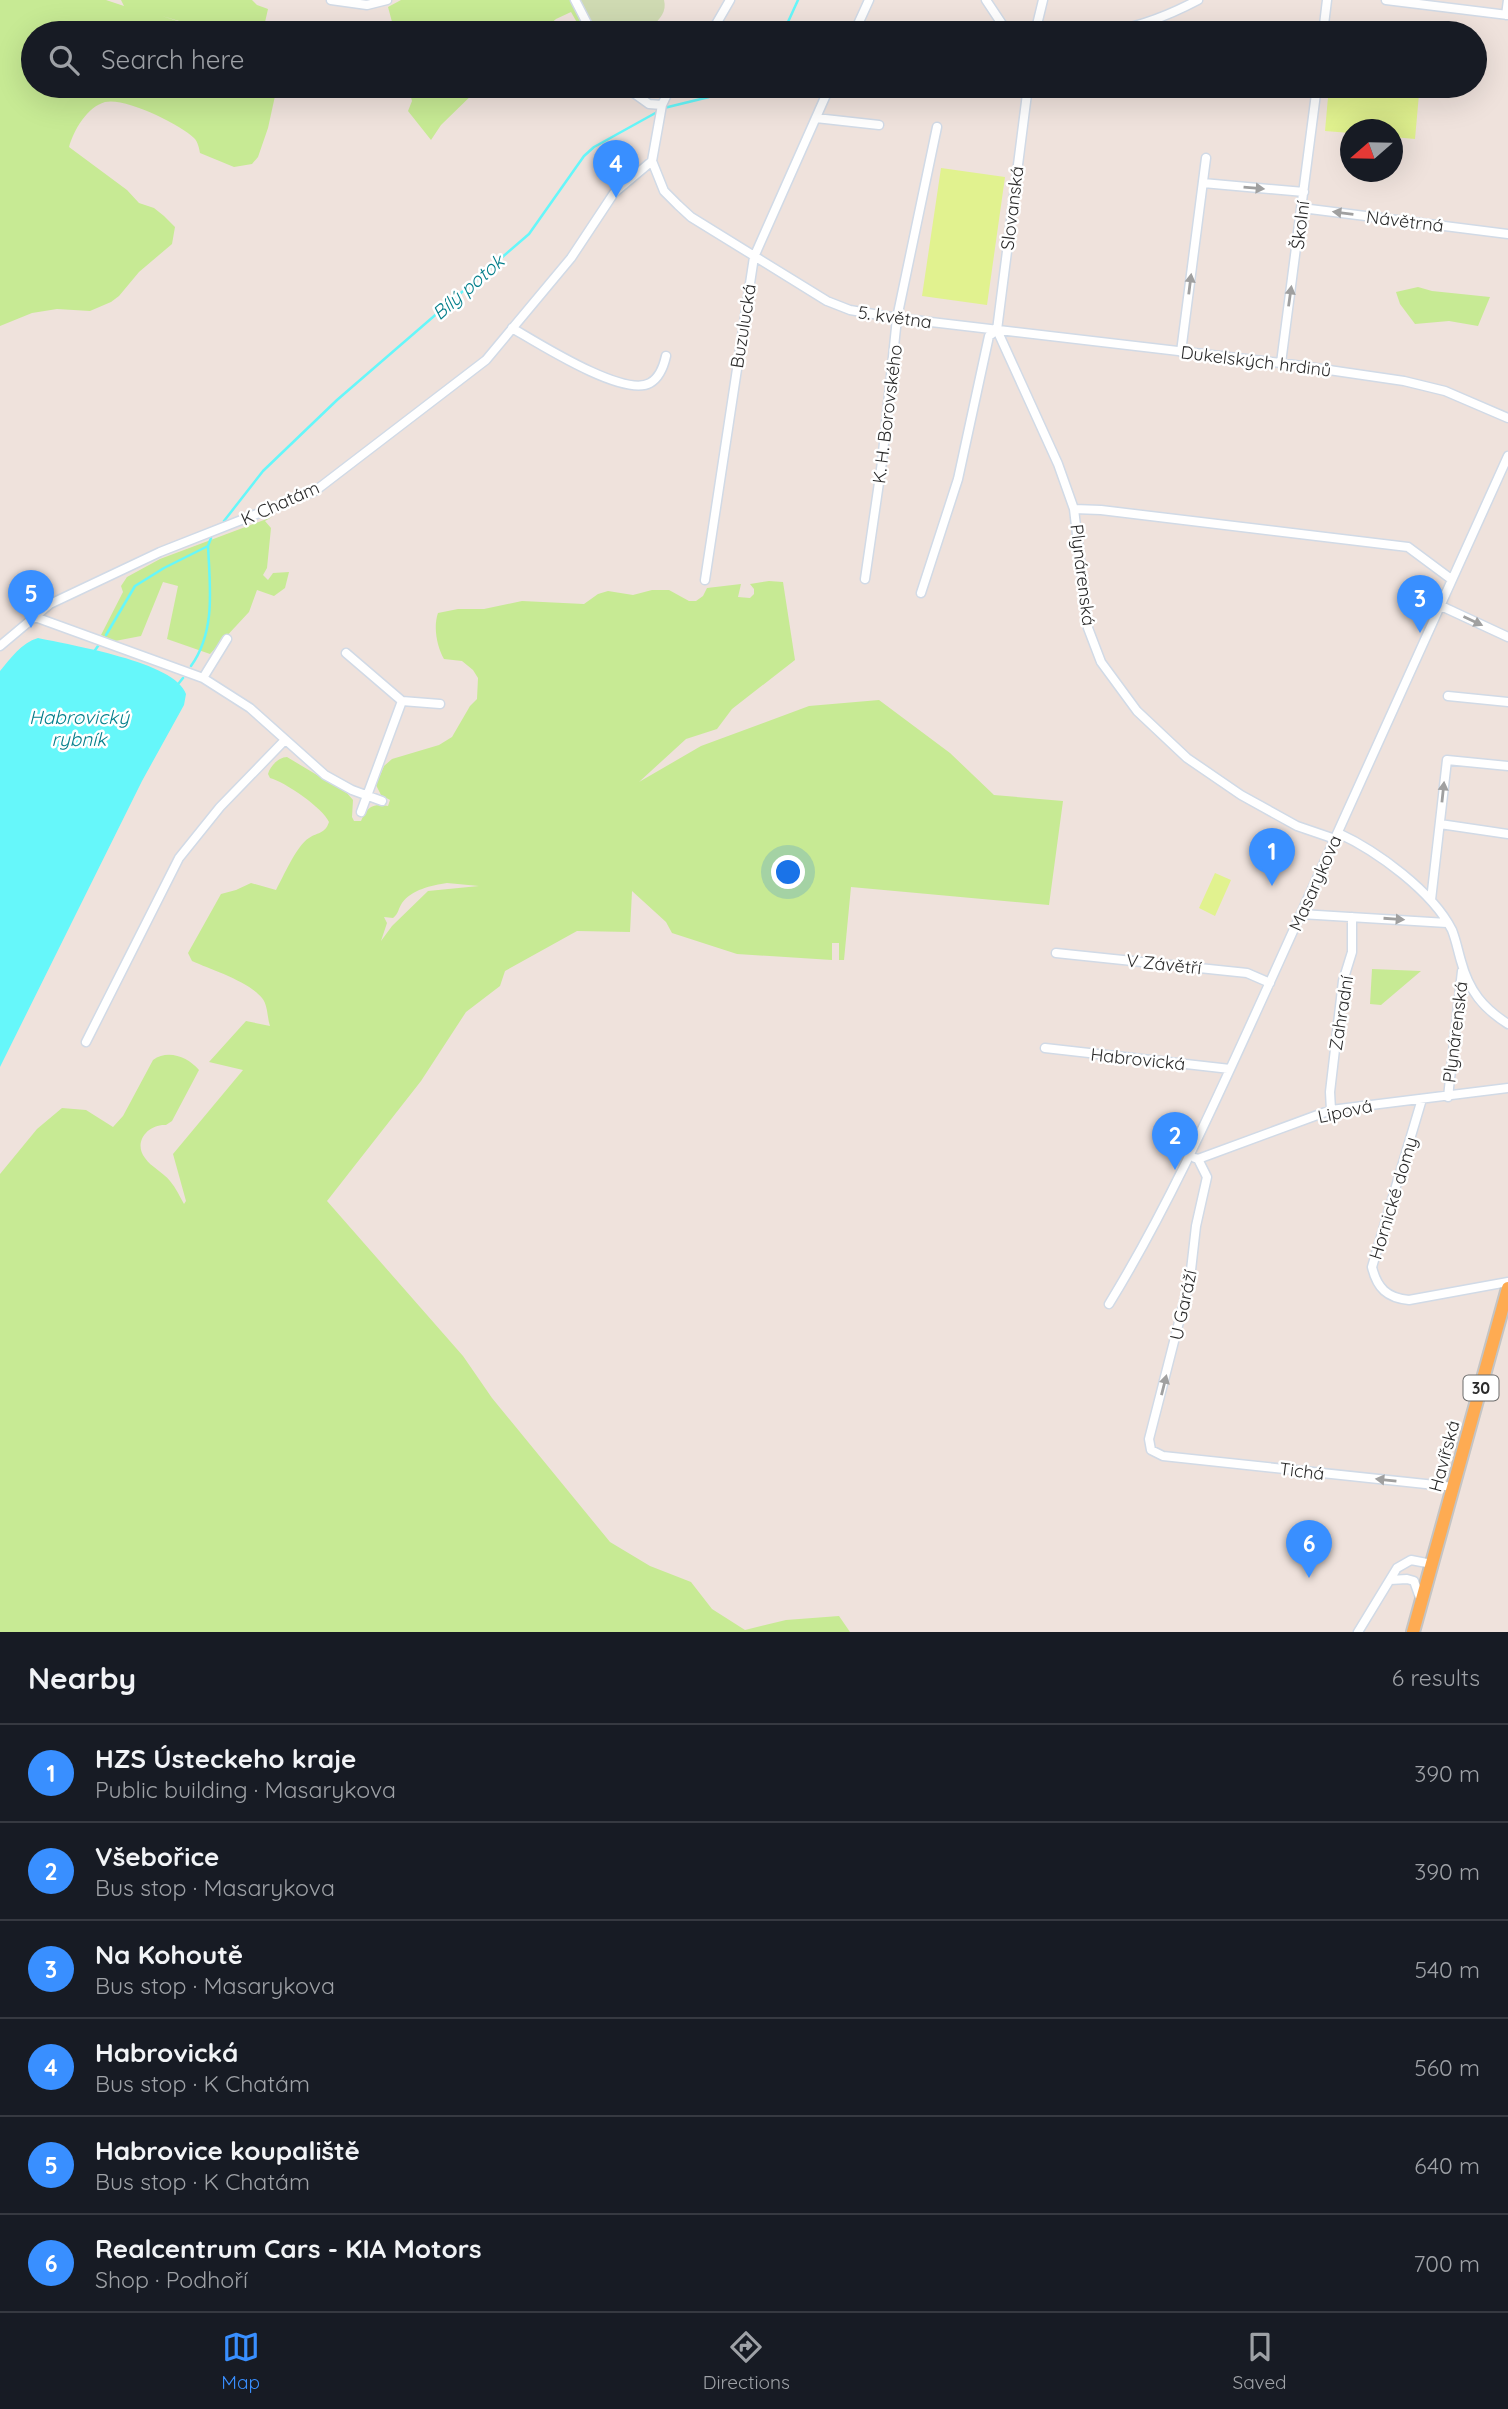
<!DOCTYPE html>
<html lang="en">
<head>
<meta charset="utf-8">
<style>
  :root { --surface:#171b24; --page:#20242c; --text:#f1f3f6; --muted:#9ea1a6; --line:#363941; --accent:#398fff }
  body { margin:0; font-family:Quicksand,sans-serif; background:var(--page); color:var(--text) }
  .compass { position:absolute; left:1340px; top:119px; width:63px; height:63px; border-radius:50%; background:var(--surface); box-shadow:0 7px 28px #0002; rotate:250deg }
  .you { position:absolute; left:789px; top:873px; width:24px; height:24px; margin:-18px; border:5px solid #fff; border-radius:50%; background:#1a73e8; box-shadow:0 0 0 10px #1a73e833 }
  .badge { display:grid; place-items:center; width:46px; height:46px; border-radius:50%; background:var(--accent); color:#fff; font-size:23px; font-weight:700 }
  .pin { position:absolute; translate:-50% -58px; filter:drop-shadow(0 2px 4px #0008) }
  .pin::after { content:''; position:absolute; top:37px; width:24px; height:21px; background:inherit; clip-path:polygon(0 0,100% 0,50% 100%) }
  .list { margin:0; padding:0; list-style:none }
  h2 { display:flex; justify-content:space-between; align-items:center; height:91px; margin:0; padding:0 28px; font-size:30px }
  h2 small { font-size:23px; font-weight:400; color:var(--muted) }
  .list li { display:grid; grid-template-columns:46px 1fr auto; gap:21px; align-items:center; box-sizing:border-box; height:98px; padding:0 28px; border-top:2px solid var(--line) }
  .list b { display:block; font-size:26px; white-space:nowrap }
  .list p { margin:0; font-size:23px; white-space:nowrap; color:var(--muted) }
  .list em { font-size:23px; font-style:normal; color:var(--muted) }
  .icon { flex:none; width:38px; height:38px; fill:none; stroke:currentColor; stroke-width:2; stroke-linecap:round; stroke-linejoin:round }
  .map { position:relative; flex:none; width:1508px; height:1632px; overflow:hidden }
  .search { position:absolute; background:var(--surface); box-shadow:0 7px 28px #0002; left:21px; right:21px; top:21px; height:77px; display:flex; align-items:center; gap:18px; box-sizing:border-box; padding:0 24px; border-radius:38px; color:var(--muted); font-size:26px }
  .sheet { height:679px; background:var(--surface) }
  nav { display:flex; justify-content:space-around; align-items:center; box-sizing:border-box; height:98px; border-top:2px solid var(--line); background:var(--surface); font-size:19px; color:var(--muted) }
  nav a { display:grid; justify-items:center; gap:4px }
  nav .on { color:var(--accent) }
  .map>svg:first-child { display:block }
  .green { fill:#c7ea94; fill-rule:evenodd }
  .cemetery { fill:#cfdab2 }
  .pitch { fill:#e1f28f }
  .water { fill:#66f7fa }
  .lines { fill:none; stroke-linecap:round; stroke-linejoin:round }
  .stream { stroke:#66f7fa; stroke-width:2.5 }
  .street-casing { stroke:#d1dae6; stroke-width:11 }
  .primary-casing { stroke:#c4c4c4; stroke-width:16 }
  .street { stroke:#fff; stroke-width:8 }
  .primary { stroke:#feab52; stroke-width:12 }
  .oneway { fill:#a0a0a0 }
  .labels { text-anchor:middle; dominant-baseline:central; stroke-width:5; stroke-linejoin:round; paint-order:stroke }
  .shield { fill:#fff; stroke:#6b6b6b; stroke-width:2 }
  .shield-label { font-size:16px; font-weight:bold; fill:#2b2b2b }
  .street-label { font-size:18px; fill:#2b2b2b; stroke:#fff }
  .water-label { font-size:19px; font-style:italic; fill:#047f8b; stroke:#fff }
</style>
</head>
<body>
<div class="map">
<svg width="1508" height="1632" viewBox="0 0 1508 1632">
  <rect width="100%" height="100%" fill="#efe2dc"/>
  <!-- green -->
  <path class="green" d="M0,0H106L124,6L121,0H252L257,5L268,9L263,31L251,29L249,33H220L162,16L215,33H33V86H268L275,96L268,128L258,157L252,164L234,167L200,153C199,148 198,142 194,138C180,124 125,97 105,102C87,107 74,130 69,147L127,190L139,203L154,208L164,216L175,227L172,244L139,272L119,296L111,302L90,311L57,309L32,313L0,326Z
    M401,0H571L587,33H583L571,12L556,19L540,33H395L388,7Z
    M401,86H481L441,125L431,140L408,111L412,101L410,94L397,92Z
    M1418,287L1432,291L1490,297L1478,326L1449,321L1415,324L1400,304L1396,292Z
    M272,517L265,521L271,528L267,568L263,575L268,580L273,573L289,572L285,588L274,596L257,590L249,612L210,654L167,639L178,586L163,582L141,636L115,641L101,635L123,592L121,586L127,577L160,559Z
    M769,581L783,582L795,660L732,709L717,729L686,739L639,782L701,746L809,706L879,700L950,753L994,795L1063,801L1049,905L851,887L844,960H839V943H832V960L737,954L672,933L666,922L632,891L630,932L577,931L505,971L500,986L466,1012L421,1081L327,1201L463,1356L492,1398L610,1542L650,1566L691,1582L712,1609L745,1630L786,1620L839,1616L850,1632H0V1174L37,1129L62,1108L86,1110L113,1127L123,1116L153,1060C168,1049 188,1057 199,1070L172,1121L166,1125C147,1124 133,1143 145,1158C151,1167 163,1172 170,1181C176,1188 180,1197 184,1204L186,1201L173,1154L243,1070L209,1062L246,1021L270,1026C267,1017 268,1005 262,998C248,981 212,970 192,961L188,953L221,894L236,890L251,883L276,890C283,877 297,845 309,838C318,832 325,834 329,822C323,808 285,782 270,778L268,774C270,766 279,757 287,757L347,793L353,800L352,817L354,821H361C367,807 373,803 388,806L390,800L381,795L376,785L384,766L392,759L439,745L452,737L470,706L477,699L478,678L473,670L462,661L444,659C437,647 433,627 438,613L458,609H484L522,601L584,604L598,594L608,591L633,595L652,590H669L689,601H696L703,596L707,588L741,584L738,597L750,598L754,594V589L750,584ZM447,883L479,886L428,891L392,926L381,941L387,923L384,917L393,918C399,913 398,909 402,903C411,890 432,885 447,883Z
    M1372,969L1421,971L1381,1005L1370,1004Z"/>
  <!-- cemetery -->
  <path class="cemetery" d="M578,0H664C667,12 660,18 652,27L632,23L617,33H594Z"/>
  <!-- pitch -->
  <path class="pitch" d="M1329,86L1419,94L1415,139L1393,137L1392,130H1350V133L1325,131Z
    M941,168L1005,177L987,305L922,296Z
    M1215,873L1231,880L1215,916L1199,908Z"/>
  <!-- water -->
  <path class="water" d="M38,638C70,645 176,662 186,694L184,705L142,781L0,1067V671C11,658 21,643 38,638Z"/>
  <g class="lines">
    <!-- stream -->
    <path class="stream" d="M783,33L798,0
      M664,108L709,97L727,86
      M224,521L263,471L337,400L529,234L584,156L594,147L659,111
      M106,635L135,586L164,568L208,546L211,538
      M93,653L98,646
      M191,666C216,631 210,587 208,546
      M179,683L183,678"/>
    <!-- street casing -->
    <g class="street-casing">
      <path id="street" d="M331,0L367,5L387,0
        M575,0L592,33
        M986,0L1004,27L1013,33
        M1386,0L1508,15
        M1506,15L1508,0
        M711,33L730,0
        M854,33L869,0
        M1035,33L1043,0
        M1099,33C1135,29 1166,17 1198,0
        M1323,33L1327,0
        M624,86L649,104L662,105
        M671,86L662,105L652,161L664,191L678,205L691,217L827,301L850,310L897,318L1281,363L1404,381L1445,391L1508,418
        M816,118L879,125
        M1203,183L1304,192
        M1302,208L1508,234
        M512,328C538,343 624,398 650,383C659,378 664,365 666,356
        M997,330L1058,464L1074,509L1088,628L1101,662L1137,711L1187,758L1241,795L1297,826L1335,839
        M997,330L1028,86
        M1181,352L1206,158
        M1281,363L1317,86
        M1074,509L1101,510L1408,547L1451,579
        M865,579L882,462L897,318L937,127
        M705,580L754,257L830,86
        M921,593L958,479L989,336L997,330
        M1439,605L1508,637
        M35,617L203,678L227,639
        M0,646L50,604L160,552L315,491L486,360L571,258L614,193L652,161
        M346,653L402,701L440,704
        M203,678L250,708L325,775L352,790L382,801
        M1448,696L1508,702
        M361,812L402,701
        M1440,824L1508,834
        M1338,833C1377,851 1432,891 1452,930C1456,940 1458,951 1461,961C1469,991 1483,1008 1508,1024
        M1431,900L1447,760L1508,766
        M1301,914L1447,923
        M1056,953L1247,973L1270,983
        M86,1042L179,858L220,807L284,741
        M1045,1048L1230,1069
        M1448,1097L1462,971
        M1422,1099L1372,1267C1377,1288 1387,1298 1409,1300L1508,1282
        M1331,1110L1330,1092L1343,981L1352,952V917
        M1195,1158L1198,1159L1331,1110L1508,1088
        M1198,1159L1207,1177L1196,1226L1190,1279L1149,1439L1151,1450L1163,1456L1454,1487
        M1109,1304C1172,1201 1220,1091 1270,982C1350,807 1427,631 1508,456
        M1390,1580L1407,1579L1414,1581L1420,1598
        M1358,1632L1397,1568L1411,1560L1432,1564"/>
    </g>
    <!-- primary casing -->
    <g class="primary-casing">
      <path id="primary" d="M1413,1632L1508,1288"/>
    </g>
    <!-- street -->
    <use href="#street" class="street"/>
    <!-- primary -->
    <use href="#primary" class="primary"/>
  </g>
  <!-- one-way arrows -->
  <defs><path id="oneway-solid" d="M-6-.8H1V-3.2L6.5 0L1 3.2V.8H-6Z" transform="scale(1.75)"/></defs>
  <g class="oneway">
    <use href="#oneway-solid" transform="translate(1254 188) rotate(5)"/>
    <use href="#oneway-solid" transform="translate(1343 213) rotate(-173)"/>
    <use href="#oneway-solid" transform="translate(1190 284) rotate(-83)"/>
    <use href="#oneway-solid" transform="translate(1290 296) rotate(-82)"/>
    <use href="#oneway-solid" transform="translate(1473 621) rotate(25)"/>
    <use href="#oneway-solid" transform="translate(1443 792) rotate(-84)"/>
    <use href="#oneway-solid" transform="translate(1394 919) rotate(4)"/>
    <use href="#oneway-solid" transform="translate(1164 1385) rotate(-76)"/>
    <use href="#oneway-solid" transform="translate(1386 1480) rotate(-174)"/>
  </g>
  <g class="labels">
    <!-- shield labels -->
    <rect class="shield" x="1463.5" y="1375.5" width="35" height="25" rx="5"/>
    <g class="shield-label">
      <text x="1481" y="1388">30</text>
    </g>
    <!-- street labels -->
    <g class="street-label">
      <text transform="translate(1012 208) rotate(-83)">Slovanská</text>
      <text transform="translate(1405 221) rotate(7)">Návětrná</text>
      <text transform="translate(1300 225) rotate(-83)">Školní</text>
      <text transform="translate(895 317) rotate(8)">5. května</text>
      <text transform="translate(743 326) rotate(-81)">Buzulucká</text>
      <text transform="translate(1256 361) rotate(7)">Dukelských hrdinů</text>
      <text transform="translate(887 414) rotate(-83)">K. H. Borovského</text>
      <text transform="translate(280 503) rotate(-24)">K Chatám</text>
      <text transform="translate(1083 575) rotate(83)">Plynárenská</text>
      <text transform="translate(1315 883) rotate(-66)">Masarykova</text>
      <text transform="translate(1164 964) rotate(6)">V Závětří</text>
      <text transform="translate(1341 1013) rotate(-81)">Zahradní</text>
      <text transform="translate(1455 1032) rotate(-83)">Plynárenská</text>
      <text transform="translate(1138 1059) rotate(6)">Habrovická</text>
      <text transform="translate(1345 1111) rotate(-12)">Lipová</text>
      <text transform="translate(1393 1198) rotate(-73)">Hornické domy</text>
      <text transform="translate(1183 1305) rotate(-78)">U Garáží</text>
      <text transform="translate(1444 1456) rotate(-75)">Havířská</text>
      <text transform="translate(1302 1471) rotate(7)">Tichá</text>
    </g>
    <!-- water labels -->
    <g class="water-label">
      <text transform="translate(468 287) rotate(-41)">Bílý potok</text>
      <text x="79" y="717">Habrovický<tspan x="79" dy="22">rybník</tspan></text>
    </g>
  </g>
</svg>
<svg class="compass" viewBox="-18 -18 36 36"><path d="M0-13l5 13h-10z" fill="#e53935"/><path d="M0 13l5-13h-10z" fill="#9ea1a6"/></svg>
<div class="you"></div>
<div class="pin badge" style="left:1272px;top:886px">1</div>
<div class="pin badge" style="left:1175px;top:1170px">2</div>
<div class="pin badge" style="left:1420px;top:633px">3</div>
<div class="pin badge" style="left:616px;top:198px">4</div>
<div class="pin badge" style="left:31px;top:628px">5</div>
<div class="pin badge" style="left:1309px;top:1578px">6</div>
<div class="search"><svg class="icon" aria-label="search" viewBox="0 0 24 24"><circle cx="10" cy="10" r="6"/><path d="M15 15l6 6"/></svg>Search here</div>
</div>
<section class="sheet">
<h2>Nearby<small>6 results</small></h2>
<ul class="list">
<li><span class="badge">1</span><div><b>HZS Ústeckeho kraje</b><p>Public building · Masarykova</p></div><em>390 m</em></li>
<li><span class="badge">2</span><div><b>Všebořice</b><p>Bus stop · Masarykova</p></div><em>390 m</em></li>
<li><span class="badge">3</span><div><b>Na Kohoutě</b><p>Bus stop · Masarykova</p></div><em>540 m</em></li>
<li><span class="badge">4</span><div><b>Habrovická</b><p>Bus stop · K Chatám</p></div><em>560 m</em></li>
<li><span class="badge">5</span><div><b>Habrovice koupaliště</b><p>Bus stop · K Chatám</p></div><em>640 m</em></li>
<li><span class="badge">6</span><div><b>Realcentrum Cars - KIA Motors</b><p>Shop · Podhoří</p></div><em>700 m</em></li>
</ul>
</section>
<nav>
<a class="on"><svg class="icon" aria-label="map" viewBox="0 0 24 24"><path d="M3 6l6-2 6 2 6-2v14l-6 2-6-2-6 2zM9 4v14M15 6v14"/></svg>Map</a>
<a><svg class="icon" aria-label="directions" viewBox="0 0 24 24"><path d="M12 3l9 9-9 9-9-9zM9 14v-3h6M13 9l2 2-2 2"/></svg>Directions</a>
<a><svg class="icon" aria-label="saved" viewBox="0 0 24 24"><path d="M7 4h10v16l-5-4-5 4z"/></svg>Saved</a>
</nav>
</body>
</html>
